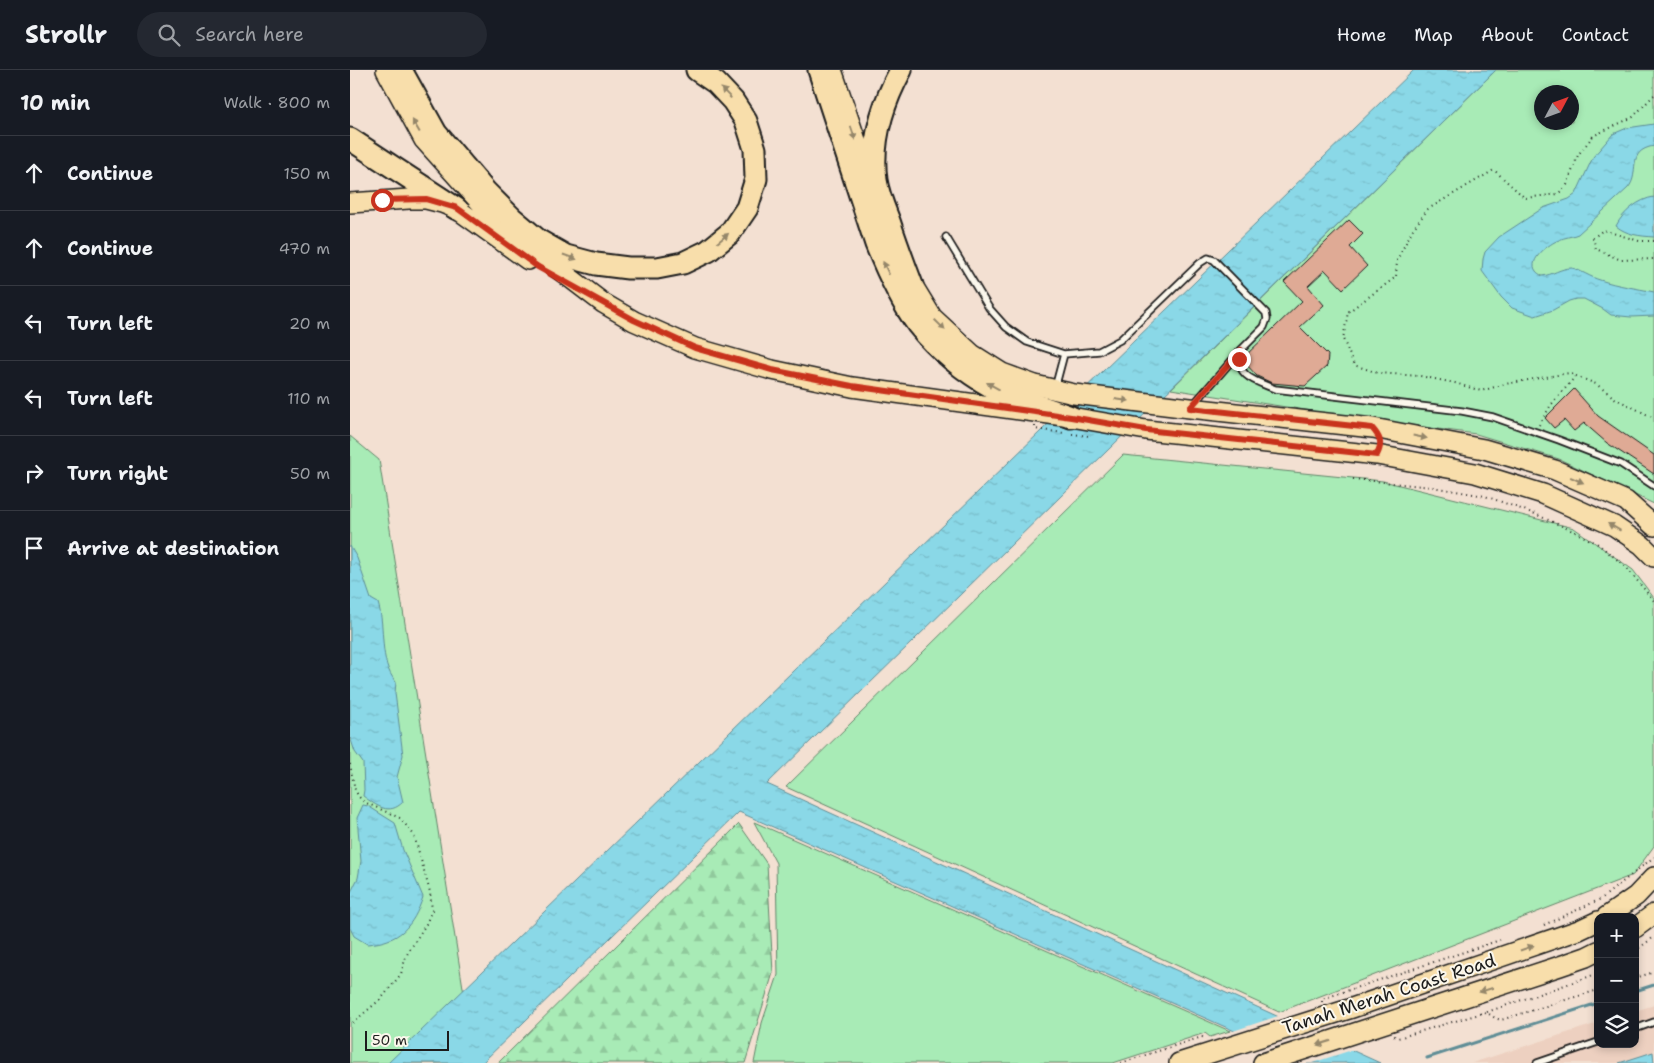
<!DOCTYPE html>
<html lang="en">
<head>
<meta charset="utf-8">
<style>
  :root { --surface:#171b24; --page:#242831; --text:#f1f3f6; --muted:#9ea1a6; --line:#363941 }
  body { margin:0; font-family:"Shantell Sans",sans-serif; background:var(--page); color:var(--text) }
  .controls { position:absolute; right:15px; bottom:15px; display:grid; overflow:hidden; border-radius:10px; box-shadow:0 2px 8px #0003 }
  .controls button { width:45px; height:45px; display:grid; place-items:center; padding:0; border:0; border-bottom:1px solid var(--line); background:var(--surface); color:var(--text); font:25px sans-serif }
  .compass { position:absolute; left:1184px; top:15px; width:45px; height:45px; border-radius:50%; background:var(--surface); box-shadow:0 2px 8px #0003; rotate:49deg }
  .scale { position:absolute; left:15px; bottom:12px; width:84px; box-sizing:border-box; padding-left:5px; border:2px solid #1c1c1c; border-top:0; font-size:14px; line-height:18px; white-space:nowrap; color:#1c1c1c; -webkit-text-stroke:4px #fbf7ec; paint-order:stroke }
  .stop { position:absolute; width:15px; height:15px; margin:-11px; border:4px solid #c8321e; border-radius:50%; background:#fff }
  .stop.end { background:#c8321e; border-color:#fff; box-shadow:0 1px 5px #0008 }
  .list { margin:0; padding:0; list-style:none }
  h2 { display:flex; justify-content:space-between; align-items:center; height:65px; margin:0; padding:0 20px; font-size:21px }
  h2 small { font-size:16px; font-weight:400; color:var(--muted) }
  .list li { display:grid; grid-template-columns:32px 1fr auto; gap:15px; align-items:center; box-sizing:border-box; height:75px; padding:0 20px; border-top:1px solid var(--line) }
  .list b { display:block; font-size:19px; white-space:nowrap }
  .list em { font-size:16px; font-style:normal; color:var(--muted) }
  .icon { flex:none; width:28px; height:28px; fill:none; stroke:currentColor; stroke-width:2; stroke-linecap:round; stroke-linejoin:round }
  .map { position:relative; flex:none; width:1304px; height:993px; overflow:hidden }
  header { display:flex; align-items:center; gap:30px; box-sizing:border-box; height:70px; padding:0 25px; background:var(--surface); border-bottom:1px solid var(--line) }
  header strong { font-size:24px }
  nav { display:flex; gap:28px; margin-inline-start:auto; font-size:18px }
  .search { width:350px; height:45px; background:var(--page); display:flex; align-items:center; gap:12px; box-sizing:border-box; padding:0 18px; border-radius:28px; color:var(--muted); font-size:19px }
  main { display:flex }
  aside { flex:1; background:var(--surface) }
  .map>svg:first-child { display:block }
  .built { fill:#edd0c0 }
  .green { fill:#a8ebb6; stroke:#628469; fill-rule:evenodd }
  .forest { fill:url(#forest-firs); stroke:#628469 }
  .water { fill:url(#water-ripples); stroke:#5e8d96 }
  .pier { fill:#f3e0d2 }
  .lines { fill:none; stroke-linecap:round; stroke-linejoin:round }
  .stream { stroke:#5e8d96; stroke-width:3 }
  .building { fill:#dfaa95; stroke:#1c1c1c }
  .lane-casing { stroke:#1c1c1c; stroke-width:9 }
  .primary-casing { stroke:#1c1c1c; stroke-width:22 }
  .highway-casing { stroke:#1c1c1c; stroke-width:25 }
  .path { stroke:#1c1c1c; stroke-width:2; stroke-dasharray:1 4; stroke-linecap:butt }
  .lane { stroke:#fbf7ec; stroke-width:5.5 }
  .primary { stroke:#f8deab; stroke-width:19 }
  .highway { stroke:#f8deab; stroke-width:21 }
  .oneway { fill:#95876b }
  .route { stroke:#c8321e; stroke-width:6 }
  .labels { text-anchor:middle; dominant-baseline:central; stroke-width:4; stroke-linejoin:round; paint-order:stroke }
  .street-label { font-size:18px; fill:#1c1c1c; stroke:#fbf7ec }
</style>
</head>
<body>
<header>
<strong>Strollr</strong>
<div class="search"><svg class="icon" aria-label="search" viewBox="0 0 24 24"><circle cx="10" cy="10" r="6"/><path d="M15 15l6 6"/></svg>Search here</div>
<nav><a>Home</a><a>Map</a><a>About</a><a>Contact</a></nav>
</header>
<main>
<aside>
<h2>10 min<small>Walk · 800 m</small></h2>
<ul class="list">
<li><svg class="icon" aria-label="ahead" viewBox="0 0 24 24"><path d="M12 20V5M6 11l6-6 6 6"/></svg><div><b>Continue</b></div><em>150 m</em></li>
<li><svg class="icon" aria-label="ahead" viewBox="0 0 24 24"><path d="M12 20V5M6 11l6-6 6 6"/></svg><div><b>Continue</b></div><em>470 m</em></li>
<li><svg class="icon" aria-label="left" viewBox="0 0 24 24"><path d="M17 20v-9H6M10 6l-5 5 5 5"/></svg><div><b>Turn left</b></div><em>20 m</em></li>
<li><svg class="icon" aria-label="left" viewBox="0 0 24 24"><path d="M17 20v-9H6M10 6l-5 5 5 5"/></svg><div><b>Turn left</b></div><em>110 m</em></li>
<li><svg class="icon" aria-label="right" viewBox="0 0 24 24"><path d="M7 20v-9h11M14 6l5 5-5 5"/></svg><div><b>Turn right</b></div><em>50 m</em></li>
<li><svg class="icon" aria-label="arrive" viewBox="0 0 24 24"><path d="M6 21V4h12l-3 4 3 4H6"/></svg><div><b>Arrive at destination</b></div></li>
</ul>
</aside>
<div class="map">
<svg width="1304" height="993" viewBox="0 0 1304 993">
  <defs>
    <pattern id="forest-firs" width="22" height="20" patternUnits="userSpaceOnUse" patternTransform="scale(1.25)"><rect width="22" height="20" fill="#a8ebb6"/><path d="M5 1l3.5 6h-7zM16 11l3.5 6h-7z" fill="#90c99c"/></pattern>
    <pattern id="water-ripples" width="26" height="14" patternUnits="userSpaceOnUse" patternTransform="scale(1.25)"><rect width="26" height="14" fill="#8ad8e7"/><path d="M2 4q2-2 4 0t4 0M15 11q2-2 4 0t4 0" fill="none" stroke="#76b9c6"/></pattern>
  </defs>
  <rect width="100%" height="100%" fill="#f3e0d2"/>
  <filter id="ink" filterUnits="userSpaceOnUse"><feTurbulence type="fractalNoise" baseFrequency=".02" numOctaves="2"/><feDisplacementMap in="SourceGraphic" scale="10" xChannelSelector="R" yChannelSelector="G"/><feConvolveMatrix kernelMatrix="1 2 1 2 8 2 1 2 1" color-interpolation-filters="sRGB"/></filter>
  <g filter="url(#ink)">
    <!-- built -->
    <path class="built" d="M1304,935V993H1122L1248,953V974H1285V941Z"/>
    <!-- green -->
    <path class="green" d="M1146,0H1304V434L1209,389L1126,364L1013,349L821,319ZM1192,22H1222V52H1192Z
      M0,366L29,390L125,993H0Z
      M773,385L1033,411L1224,458L1283,500L1304,528V776L1283,805L929,942L436,717Z
      M404,752L880,961L860,967L855,963L763,993H404L412,953L428,905L426,793Z"/>
    <!-- forest -->
    <path class="forest" d="M389,754L417,794L423,903L395,993H148Z"/>
    <!-- water -->
    <path class="water" d="M1064,0H1146L417,714L1030,993H957L389,742L132,993H38Z
      M1304,54V76C1275,81 1291,103 1278,118L1228,164C1221,167 1215,167 1209,170C1200,173 1177,190 1186,201C1187,203 1190,204 1192,206C1203,205 1210,198 1222,198C1228,199 1242,208 1250,210C1268,216 1286,218 1304,222V246L1281,247L1261,245L1253,239L1234,229H1226L1219,231L1203,240L1185,246L1162,238L1151,227L1132,201L1133,189L1135,182L1149,167L1193,138L1219,129L1226,124L1243,87L1263,64L1277,58Z
      M1304,127V167C1290,166 1277,165 1266,156C1273,142 1289,129 1304,127Z
      M0,476L7,488L21,529L28,533C36,558 28,591 46,612L45,623L53,685L47,707L53,732C39,746 27,736 13,726L14,720L13,693L5,682L0,667Z
      M13,735L18,736L45,753L53,780L73,827C63,857 49,872 17,874L4,866L0,858V824L8,808L11,791L7,748Z
      M1303,982L1304,993H1269Z"/>
    <!-- pier -->
    <path class="pier" d="M931,945L1005,979L962,993H951L880,962Z"/>
    <g class="lines">
      <!-- stream -->
      <path class="stream" d="M1285,921L1304,915
        M1077,988L1248,933"/>
    </g>
    <!-- building -->
    <path class="building" d="M999,150L1013,164L1000,177L1017,196L993,219L975,200L958,216L974,235L950,257L978,285L977,296L955,316L922,313L907,306L895,293L894,287L952,231L934,212Z
      M1224,319L1248,346L1304,385V404L1257,373L1234,353L1224,361L1214,350L1204,358L1195,348Z"/>
    <g class="lines">
      <!-- lane casing -->
      <g class="lane-casing">
        <path id="lane" d="M596,167L639,238L656,257L677,272L714,284L749,281L770,270L850,193L858,188L864,190L916,243L917,249L914,257L891,280L843,335
          M890,282C885,307 906,311 925,319L1112,341L1143,347L1209,370L1271,394L1304,416
          M705,318L714,284
          M1285,959L1304,952
          M1187,993L1248,972"/>
      </g>
      <!-- primary casing -->
      <g class="primary-casing">
        <path id="primary" d="M36,0L74,70L138,141L194,188L253,233L284,251L345,278L422,300L502,317L721,347L796,360L1027,385L1125,403L1193,424L1264,456L1292,475L1304,487
          M482,0L522,117
          M0,133L59,129H76L92,133L107,139L178,190
          M554,201L582,247L622,284L652,303L685,315L724,324L840,338L1023,358L1134,379L1205,400L1276,431L1304,456
          M1256,847L1286,826L1304,807
          M1285,858L1304,844
          M829,993L999,939L1229,860L1248,851
          M913,993L1210,896L1236,887L1248,881"/>
      </g>
      <!-- highway casing -->
      <g class="highway-casing">
        <path id="highway" d="M51,0L86,63L136,122L162,148L188,170L216,186L246,194L278,198H307L333,193L358,181L380,163L397,138L406,109L405,79L396,51L383,31L366,13L347,0
          M469,0L526,174C537,201 551,232 568,255C587,279 615,302 642,317C666,330 695,337 721,347
          M551,0C533,33 521,72 526,110C528,124 534,138 539,151C546,172 554,194 562,215
          M0,69L107,139"/>
      </g>
      <!-- path -->
      <path class="path" d="M1304,25L1283,47L1243,66L1228,85L1217,115L1208,124L1175,128L1144,100L1078,139L1063,159L1047,190L1046,207L998,242L993,269L1004,295L1028,303L1070,306L1105,313L1131,321L1155,314L1219,303L1246,314L1266,329L1304,348
        M1304,171H1289L1253,160L1243,168L1246,179L1271,190L1304,189
        M1189,355L1201,335L1225,307
        M685,356V359L714,363
        M722,364L739,366
        M1003,409L1082,417L1135,426L1185,444L1225,462L1248,474L1275,496L1304,531
        M0,694L5,720L9,727L14,732L50,748L64,765L80,822L82,840L76,854L56,886L51,904L32,928L0,955
        M1194,855L1251,829L1304,787
        M1285,881L1304,867
        M1285,908L1304,902
        M972,932V929L1150,870
        M1137,942L1238,907L1248,903
        M1044,966L1048,968L1136,942L1145,948L1151,950L1248,920
        M771,993L852,967L855,969"/>
      <!-- lane -->
      <use href="#lane" class="lane"/>
      <!-- primary -->
      <use href="#primary" class="primary"/>
      <!-- highway -->
      <use href="#highway" class="highway"/>
    </g>
    <!-- one-way arrows -->
    <defs><path id="oneway-solid" d="M-6-.8H1V-3.2L6.5 0L1 3.2V.8H-6Z" transform="scale(1.25)"/></defs>
    <g class="oneway">
      <use href="#oneway-solid" transform="translate(376 23) rotate(-134)"/>
      <use href="#oneway-solid" transform="translate(66 56) rotate(-120)"/>
      <use href="#oneway-solid" transform="translate(503 63) rotate(71)"/>
      <use href="#oneway-solid" transform="translate(373 168) rotate(-40)"/>
      <use href="#oneway-solid" transform="translate(220 187) rotate(19)"/>
      <use href="#oneway-solid" transform="translate(536 198) rotate(-115)"/>
      <use href="#oneway-solid" transform="translate(590 255) rotate(45)"/>
      <use href="#oneway-solid" transform="translate(643 316) rotate(-151)"/>
      <use href="#oneway-solid" transform="translate(772 330) rotate(7)"/>
      <use href="#oneway-solid" transform="translate(1070 367) rotate(11)"/>
      <use href="#oneway-solid" transform="translate(1227 410) rotate(24)"/>
      <use href="#oneway-solid" transform="translate(1264 457) rotate(-150)"/>
      <use href="#oneway-solid" transform="translate(1177 878) rotate(-19)"/>
      <use href="#oneway-solid" transform="translate(1136 920) rotate(162)"/>
      <use href="#oneway-solid" transform="translate(974 973) rotate(162)"/>
    </g>
  </g>
  <g class="lines" filter="url(#ink)">
    <!-- route -->
    <path class="route" d="M32,130L76,129L107,138L188,197L284,250L345,278L422,300L502,316L721,347L796,360L1027,385C1033,373 1030,367 1022,358L840,338L891,280L889,289"/>
  </g>
  <g class="labels">
    <!-- street labels -->
    <g class="street-label">
      <text transform="translate(1039 924) rotate(-18)">Tanah Merah Coast Road</text>
    </g>
  </g>
</svg>
<div class="controls">
<button>+</button>
<button>−</button>
<button><svg class="icon" aria-label="layers" viewBox="0 0 24 24"><path d="M12 4l9 5-9 5-9-5zM3 14l9 5 9-5"/></svg></button>
</div>
<svg class="compass" viewBox="-18 -18 36 36"><path d="M0-13l5 13h-10z" fill="#e53935"/><path d="M0 13l5-13h-10z" fill="#9ea1a6"/></svg>
<div class="scale">50 m</div>
<div class="stop" style="left:32px;top:130px"></div>
<div class="stop end" style="left:889px;top:289px"></div>
</div>
</main>
</body>
</html>
